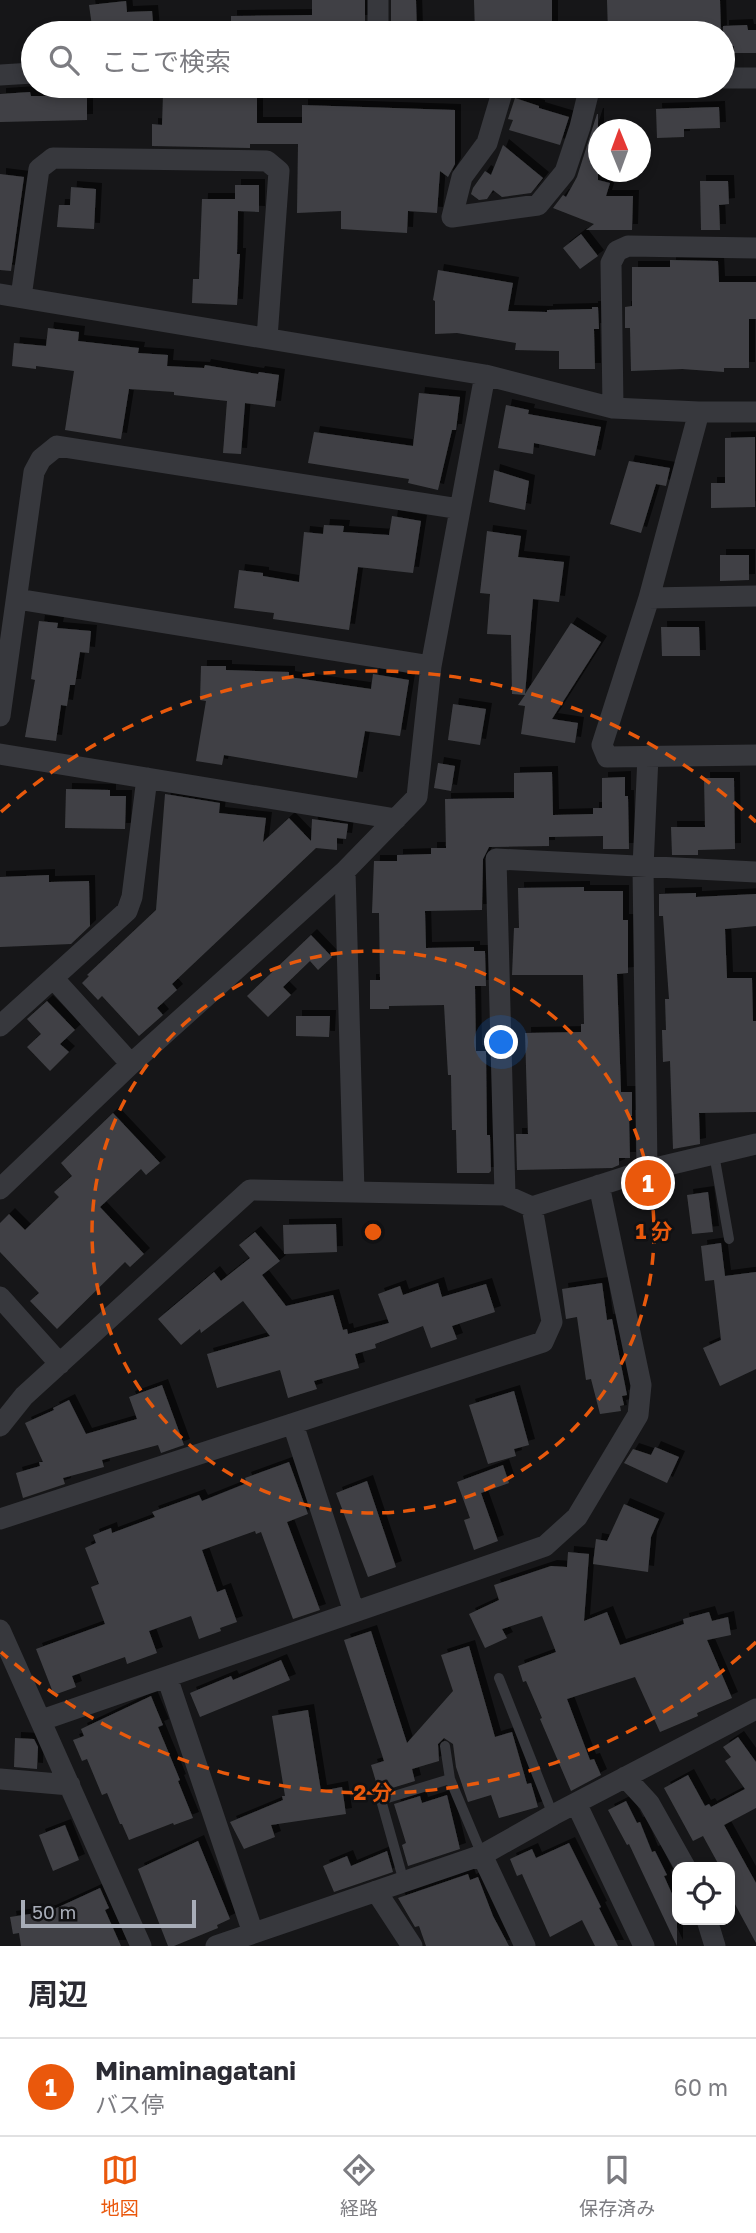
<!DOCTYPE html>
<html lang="ja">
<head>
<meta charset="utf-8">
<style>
  :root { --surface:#fff; --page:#f2f2f3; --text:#2b2b33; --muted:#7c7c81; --line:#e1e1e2; --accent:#ea580c }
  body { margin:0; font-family:"Golos Text","Noto Sans JP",sans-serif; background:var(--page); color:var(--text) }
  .controls { position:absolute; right:21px; bottom:21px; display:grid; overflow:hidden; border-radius:14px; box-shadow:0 4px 10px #0003 }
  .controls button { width:63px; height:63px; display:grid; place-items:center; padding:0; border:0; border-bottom:2px solid var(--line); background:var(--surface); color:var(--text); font:35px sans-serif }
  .compass { position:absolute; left:588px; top:119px; width:63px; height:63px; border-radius:50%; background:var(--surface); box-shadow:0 4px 10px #0003; rotate:359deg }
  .scale { position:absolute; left:21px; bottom:18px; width:175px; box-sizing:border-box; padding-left:7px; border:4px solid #a8adb8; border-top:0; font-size:19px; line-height:24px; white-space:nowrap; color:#a8adb8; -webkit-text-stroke:5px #111113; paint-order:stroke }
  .you { position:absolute; left:502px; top:1043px; width:24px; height:24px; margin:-18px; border:5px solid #fff; border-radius:50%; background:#1a73e8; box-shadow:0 0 0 10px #1a73e833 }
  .badge { display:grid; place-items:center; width:46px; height:46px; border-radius:50%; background:var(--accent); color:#fff; font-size:23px; font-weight:700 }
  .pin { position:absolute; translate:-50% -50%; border:4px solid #fff; box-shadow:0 2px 7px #0006 }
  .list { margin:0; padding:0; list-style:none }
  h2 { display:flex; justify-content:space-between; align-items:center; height:91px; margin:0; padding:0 28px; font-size:30px }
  h2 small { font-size:23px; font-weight:400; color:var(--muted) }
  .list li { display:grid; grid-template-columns:46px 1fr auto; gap:21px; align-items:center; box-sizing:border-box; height:98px; padding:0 28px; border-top:2px solid var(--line) }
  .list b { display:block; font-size:26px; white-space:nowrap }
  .list p { margin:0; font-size:23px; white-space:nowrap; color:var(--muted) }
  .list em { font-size:23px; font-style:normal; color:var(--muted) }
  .icon { flex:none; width:38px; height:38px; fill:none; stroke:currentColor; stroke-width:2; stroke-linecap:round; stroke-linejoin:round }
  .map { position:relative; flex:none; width:756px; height:1946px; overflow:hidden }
  .search { position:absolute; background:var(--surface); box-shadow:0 4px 10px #0003; left:21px; right:21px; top:21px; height:77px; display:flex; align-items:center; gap:18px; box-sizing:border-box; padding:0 24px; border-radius:38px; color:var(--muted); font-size:26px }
  .sheet { height:189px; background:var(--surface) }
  nav { display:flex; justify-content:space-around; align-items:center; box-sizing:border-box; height:98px; border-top:2px solid var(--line); background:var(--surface); font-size:19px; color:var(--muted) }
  nav a { display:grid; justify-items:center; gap:4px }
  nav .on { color:var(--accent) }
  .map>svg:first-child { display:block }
  .building { fill:#404145; filter:url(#shadow) }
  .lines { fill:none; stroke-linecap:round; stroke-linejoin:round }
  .lane { stroke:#37383d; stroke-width:10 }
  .street { stroke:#37383d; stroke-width:21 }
  .ring { fill:none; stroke:#e8590c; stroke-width:3.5; stroke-dasharray:12 9 }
  .centre { fill:#e8590c; stroke:#111113; stroke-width:3.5 }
  .ring-label { font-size:21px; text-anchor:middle; font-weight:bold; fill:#e8590c; stroke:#111113; stroke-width:5; stroke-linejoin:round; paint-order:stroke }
</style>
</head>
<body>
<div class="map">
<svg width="756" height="1946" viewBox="0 0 756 1946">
  <defs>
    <filter id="shadow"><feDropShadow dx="6" dy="-6" stdDeviation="0" flood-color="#0009"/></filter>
  </defs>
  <rect width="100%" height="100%" fill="#161618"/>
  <!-- building -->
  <path class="building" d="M312,0H365V21H358V33H231V16L312,15Z
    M391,0H416L417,33H399L398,22H391Z
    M474,0H552V33H475Z
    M607,0H720L721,33H608Z
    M126,1L127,12L152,11L154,33H93L89,5Z
    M747,25L748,30H756V53H734V46H723V26Z
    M226,91L257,92V123H302V105L455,110V164L448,177L440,171L437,213L408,211L407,233L341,229V211L297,213L298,144H250V148L152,146V124L162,125L163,94L226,96Z
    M30,92L31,96H87V120L0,122V94Z
    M515,98L539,106V108L569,117L560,145L509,130L513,120L508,119Z
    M719,107L720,128L684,129V137L657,138L656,109Z
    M597,114H598V180L610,183L606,196H633L632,230H586L594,224L553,208L563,195L566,197L577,177Z
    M503,145L543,178L531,193L502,197L493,190L487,199L479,200L471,194L473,188L485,171L491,175Z
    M0,174L24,177L11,271L0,270Z
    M700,181H728L729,204L719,205L720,230H701Z
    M235,185H259V212L238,211L237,254H240L237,305L192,303L193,279H199L202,199H235Z
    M71,187L96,189L94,229L57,227L59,205H70Z
    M581,234L598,256L580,269L563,248Z
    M670,260L718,261L719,282H756V319H749V368H724V372L682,369L631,371L630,328H625V307L632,306V267H670Z
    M438,270L513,283L508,311L547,312V310L592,309V307H598L599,329H594L595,369H559V351L515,350L516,343L457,333L435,334V301L433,300Z
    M48,328L79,332L78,341L139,348L138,353L168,355L167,366L204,368L205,365L258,374L259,372L279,375L275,407L245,403L241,454L223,453L227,401L174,395V392L129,389L121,439L65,430L74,371L36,366V369L12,366L14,343L46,346Z
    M419,393L460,397L456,430H452L438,490L408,483L409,479L308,463L314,432L413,446Z
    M506,405L529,410L528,414L601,427L595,456L534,443L533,454L498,448Z
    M755,437V507L711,508V483H725V438Z
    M629,461L670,468L666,486L656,484L641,533L610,524Z
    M494,470L529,481L525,510L489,502Z
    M392,516L421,521L413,573L358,567L349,630L273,619L274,613L234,608L239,570L263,573V576L299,582L304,532L323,534L324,525L344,526L343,532L389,535Z
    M487,531L521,536L518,557L564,562L559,602L533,599L525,694L571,623L601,642L552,719L578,723L575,743L521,734L525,706L518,705L525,695L512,694L511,635L487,634L490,594L480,593Z
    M720,555H749V580L720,581Z
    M39,621L58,623L57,628L91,631L89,653L80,652L75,685H70L67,706L61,705L56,741L25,737L35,680L31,679Z
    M661,627H699L700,656H662Z
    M201,666H226V670L289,672V677L371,689L373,674L409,680L400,736L365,731L357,778L224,755L222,765L196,761L206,701L200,700Z
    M453,704L486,709L480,745L448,740Z
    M438,763L455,766L451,791L434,788Z
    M552,772L553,815L593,814V808H602V778L625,777V796H628L629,849H603V836L549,837V846L489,847L483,859L482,910L425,911L426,948L474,947V951H485L486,986H475L476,1051H486L487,1135H490L491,1171L489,1173H457L456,1130H452L451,1075H448L444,1005L389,1006V1009H370V980H380L379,913H372L374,861H397V855L431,854V848H446L445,799L514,798V773Z
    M704,778H734L735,849L698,850V855H672L671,827H705Z
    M66,789L110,790V796H126L125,829L65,828Z
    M165,794L220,803L219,813L266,818L263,842L289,818L311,841L312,819L348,824L346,839L337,838V850L316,848L172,984L177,990L157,1008L163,1015L139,1036L102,996L98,1000L82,983L89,976L87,975L156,910Z
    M49,875V882L89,881L90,926L71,944L0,947V877Z
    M584,887V891H623V920H628V973L617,974L621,1092H632V1116H629L630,1158H619V1165L612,1168L517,1170L516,1134H528L525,1033L581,1032V1024H584L583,975H512L514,928H519L518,888Z
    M696,893V897L756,894V926L725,929L727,978H752L753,1021H756V1112L699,1113L700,1144L673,1149L670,1061L663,1062L662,1030H666L665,999H669L663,916H659V894Z
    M311,935L332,957L318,970L310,961L283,987L291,995L268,1017L247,996Z
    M47,1001L75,1030L60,1044L69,1052L50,1071L27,1047L41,1034L27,1019Z
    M296,1016H330L329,1037L296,1036Z
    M113,1113L160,1163L146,1175L141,1169L100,1207L144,1254L130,1267L125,1262L57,1329L30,1301L39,1293L0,1252V1223L9,1214L25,1230L59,1197L54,1192L72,1176L61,1163Z
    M708,1192L713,1232L692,1234L687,1195Z
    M336,1224L337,1252L284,1254L283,1225Z
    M255,1232L280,1261L262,1275L286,1306L333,1295L343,1330L347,1329L348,1334L389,1323L378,1294L400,1286L403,1295L438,1283L442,1297L486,1284L495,1312L452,1326L457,1339L431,1348L423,1326L375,1344L376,1348L355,1354L359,1368L314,1381L317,1389L288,1398L280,1370L217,1388L207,1354L270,1336L243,1301L201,1333L200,1329L181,1345L158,1319L214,1272L221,1281L250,1258L239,1245Z
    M721,1243L725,1276L756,1272V1369L720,1386L703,1348L721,1340L714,1280L705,1281L701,1246Z
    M602,1283L607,1320L612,1319L627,1395L622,1396L624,1405L620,1406L621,1411L600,1414L591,1379L586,1380L577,1317L566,1319L562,1289Z
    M162,1385L184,1445L161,1453L158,1445L102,1460L104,1467L63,1478L65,1484L23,1498L16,1473L40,1466L39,1462H43L25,1423L54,1410L53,1408L69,1400L86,1434L137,1419L129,1397Z
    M514,1391L529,1445L514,1449L516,1456L488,1464L469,1405Z
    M655,1447L679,1457L667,1483L624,1463L633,1449L651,1455Z
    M289,1462L308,1514L287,1522L320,1610L293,1619L261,1532L256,1534L255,1531L202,1550L217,1592L225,1589L237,1622L220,1628L221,1631L199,1639L191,1616L149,1631L157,1653L127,1664L125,1657L72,1676L76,1687L54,1695L36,1649L105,1624L91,1587L99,1584L85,1548L96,1543L93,1535L111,1528L112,1533L155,1517L152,1512L199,1495L202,1501L247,1483L245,1478Z
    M503,1465L509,1483L481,1493L498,1541L474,1550L464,1520L470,1518L457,1482Z
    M367,1481L396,1567L368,1577L336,1493Z
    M624,1504L659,1519L651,1537L648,1572L593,1564L596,1539L607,1541Z
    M568,1552L589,1554L584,1621L607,1612L620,1645L684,1624L683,1619L709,1612L712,1621L728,1617L731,1635L707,1640L732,1698L697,1713L698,1716L660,1732L635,1677L567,1699L590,1760L594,1759L601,1775L571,1791L540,1719L542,1718L526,1681L523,1682L518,1666L556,1652L542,1616L502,1629L507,1638L485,1648L469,1614L499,1600L494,1585L551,1566L567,1567Z
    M371,1631L407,1743L453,1691L441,1655L469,1646L495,1737L512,1732L527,1784L531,1783L538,1807L499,1818L491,1795L468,1802L456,1767L453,1744L444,1738L438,1744L439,1761L412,1769L415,1781L379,1792L371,1765L384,1761L344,1640Z
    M281,1660L290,1680L200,1717L190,1693L231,1676L233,1680Z
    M151,1696L163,1725L158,1727L180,1780L178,1781L193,1818L174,1825L173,1823L129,1840L122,1824H120L107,1793L102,1795L87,1759L82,1761L73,1740L84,1736L81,1729Z
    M308,1710L321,1791L342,1787L346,1814L271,1825L275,1837L244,1849L230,1822L283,1800L282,1796H285L272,1716Z
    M738,1737L756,1762V1808L724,1825L756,1883V1943L730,1895V1867H720L703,1836L693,1841L664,1788L688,1775L705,1806L709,1804L711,1807L745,1789L725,1761L731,1757L723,1747Z
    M15,1738L34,1739L38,1747L37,1769L14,1767Z
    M447,1795L460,1849L408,1866L402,1845L406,1843L394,1804L420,1796L422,1803Z
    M626,1801L637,1823L640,1822L652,1852L655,1851L667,1875L664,1876L677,1905V1946L629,1844L627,1845L608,1810Z
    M65,1825L79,1860L53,1871L39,1835Z
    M198,1841L230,1919L217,1925L218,1928L174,1946H168L138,1869Z
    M569,1843L601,1907L599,1908L618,1946H595L582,1920L550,1937L522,1874L517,1876L510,1859L532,1849L536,1858Z
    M387,1851L393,1872L334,1892L323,1866L347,1856L351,1866Z
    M468,1874L470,1880L478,1877L493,1916L509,1946H426L419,1926L415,1927L398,1898Z
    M100,1888L109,1908L105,1910L121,1946H21L19,1933L13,1934L10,1917L50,1911Z"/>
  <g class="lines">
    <!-- lane -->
    <path class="lane" d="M714,1154L729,1239
      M499,1678L553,1815
      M445,1746L450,1779L482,1855
      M404,1882L381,1800L450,1779"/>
    <!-- street -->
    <path class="street" d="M378,0V33
      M0,75L33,73
      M723,78H756
      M504,86L487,143L462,177L452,217L538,205L565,172L580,127L590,86
      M0,294L485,375L613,408L699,412H756
      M21,297L39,169L53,158L267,161L279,171L267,338
      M613,408L611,263L617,251L628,246L756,248
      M699,412L649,598L602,745L607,757L756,755
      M649,598L756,596
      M17,599L431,666
      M0,716L34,472L41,459L57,446L460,509
      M0,754L396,819
      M345,871L354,1192
      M53,978L131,1064
      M0,1026L127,911L132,897L147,778
      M647,1170L643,867L648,756
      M0,1189L131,1064L345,871L417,797L431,666L485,375
      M505,1195L496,859L756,872
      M0,1297L60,1364
      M293,1424L354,1612
      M0,1426L24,1396L250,1190L505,1195L532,1207L647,1170L756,1144
      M0,1519L543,1342L552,1322L532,1207
      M0,1630L141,1946
      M167,1677L253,1933
      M42,1720L545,1546L577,1517L638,1415L641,1385L599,1185
      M625,1777L649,1803L685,1867
      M0,1779L70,1785
      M576,1803L644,1946
      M482,1855L525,1946
      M376,1891L412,1946
      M707,1920L715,1946
      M216,1946L482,1855L553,1815L756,1709"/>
  </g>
  <!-- distance rings -->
  <g class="ring">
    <circle cx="373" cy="1232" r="281"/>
    <path d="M756 1642A561 561 0 0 1 1 1652M1 812A561 561 0 0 1 756 822"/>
  </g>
  <circle cx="373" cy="1232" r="10" class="centre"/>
  <g class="ring-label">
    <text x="654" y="1239">1 分</text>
    <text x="373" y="1800">2 分</text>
  </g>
</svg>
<div class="controls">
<button><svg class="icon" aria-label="locate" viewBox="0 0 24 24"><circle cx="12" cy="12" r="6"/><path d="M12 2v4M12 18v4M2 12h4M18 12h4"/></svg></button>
</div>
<svg class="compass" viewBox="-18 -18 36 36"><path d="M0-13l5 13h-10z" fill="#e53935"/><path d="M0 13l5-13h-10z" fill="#7c7c81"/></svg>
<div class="scale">50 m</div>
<div class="you"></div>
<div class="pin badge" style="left:648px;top:1183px">1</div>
<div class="search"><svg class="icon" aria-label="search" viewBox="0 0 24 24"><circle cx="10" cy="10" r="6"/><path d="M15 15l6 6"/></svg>ここで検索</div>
</div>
<section class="sheet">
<h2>周辺<small></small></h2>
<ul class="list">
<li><span class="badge">1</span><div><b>Minaminagatani</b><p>バス停</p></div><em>60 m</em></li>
</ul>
</section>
<nav>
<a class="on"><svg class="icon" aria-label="map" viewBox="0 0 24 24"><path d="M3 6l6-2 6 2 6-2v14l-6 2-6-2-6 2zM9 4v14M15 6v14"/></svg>地図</a>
<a><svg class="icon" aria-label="directions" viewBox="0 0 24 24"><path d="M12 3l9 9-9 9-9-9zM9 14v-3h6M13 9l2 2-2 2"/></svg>経路</a>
<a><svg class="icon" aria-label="saved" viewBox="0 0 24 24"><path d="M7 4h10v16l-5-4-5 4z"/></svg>保存済み</a>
</nav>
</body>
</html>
